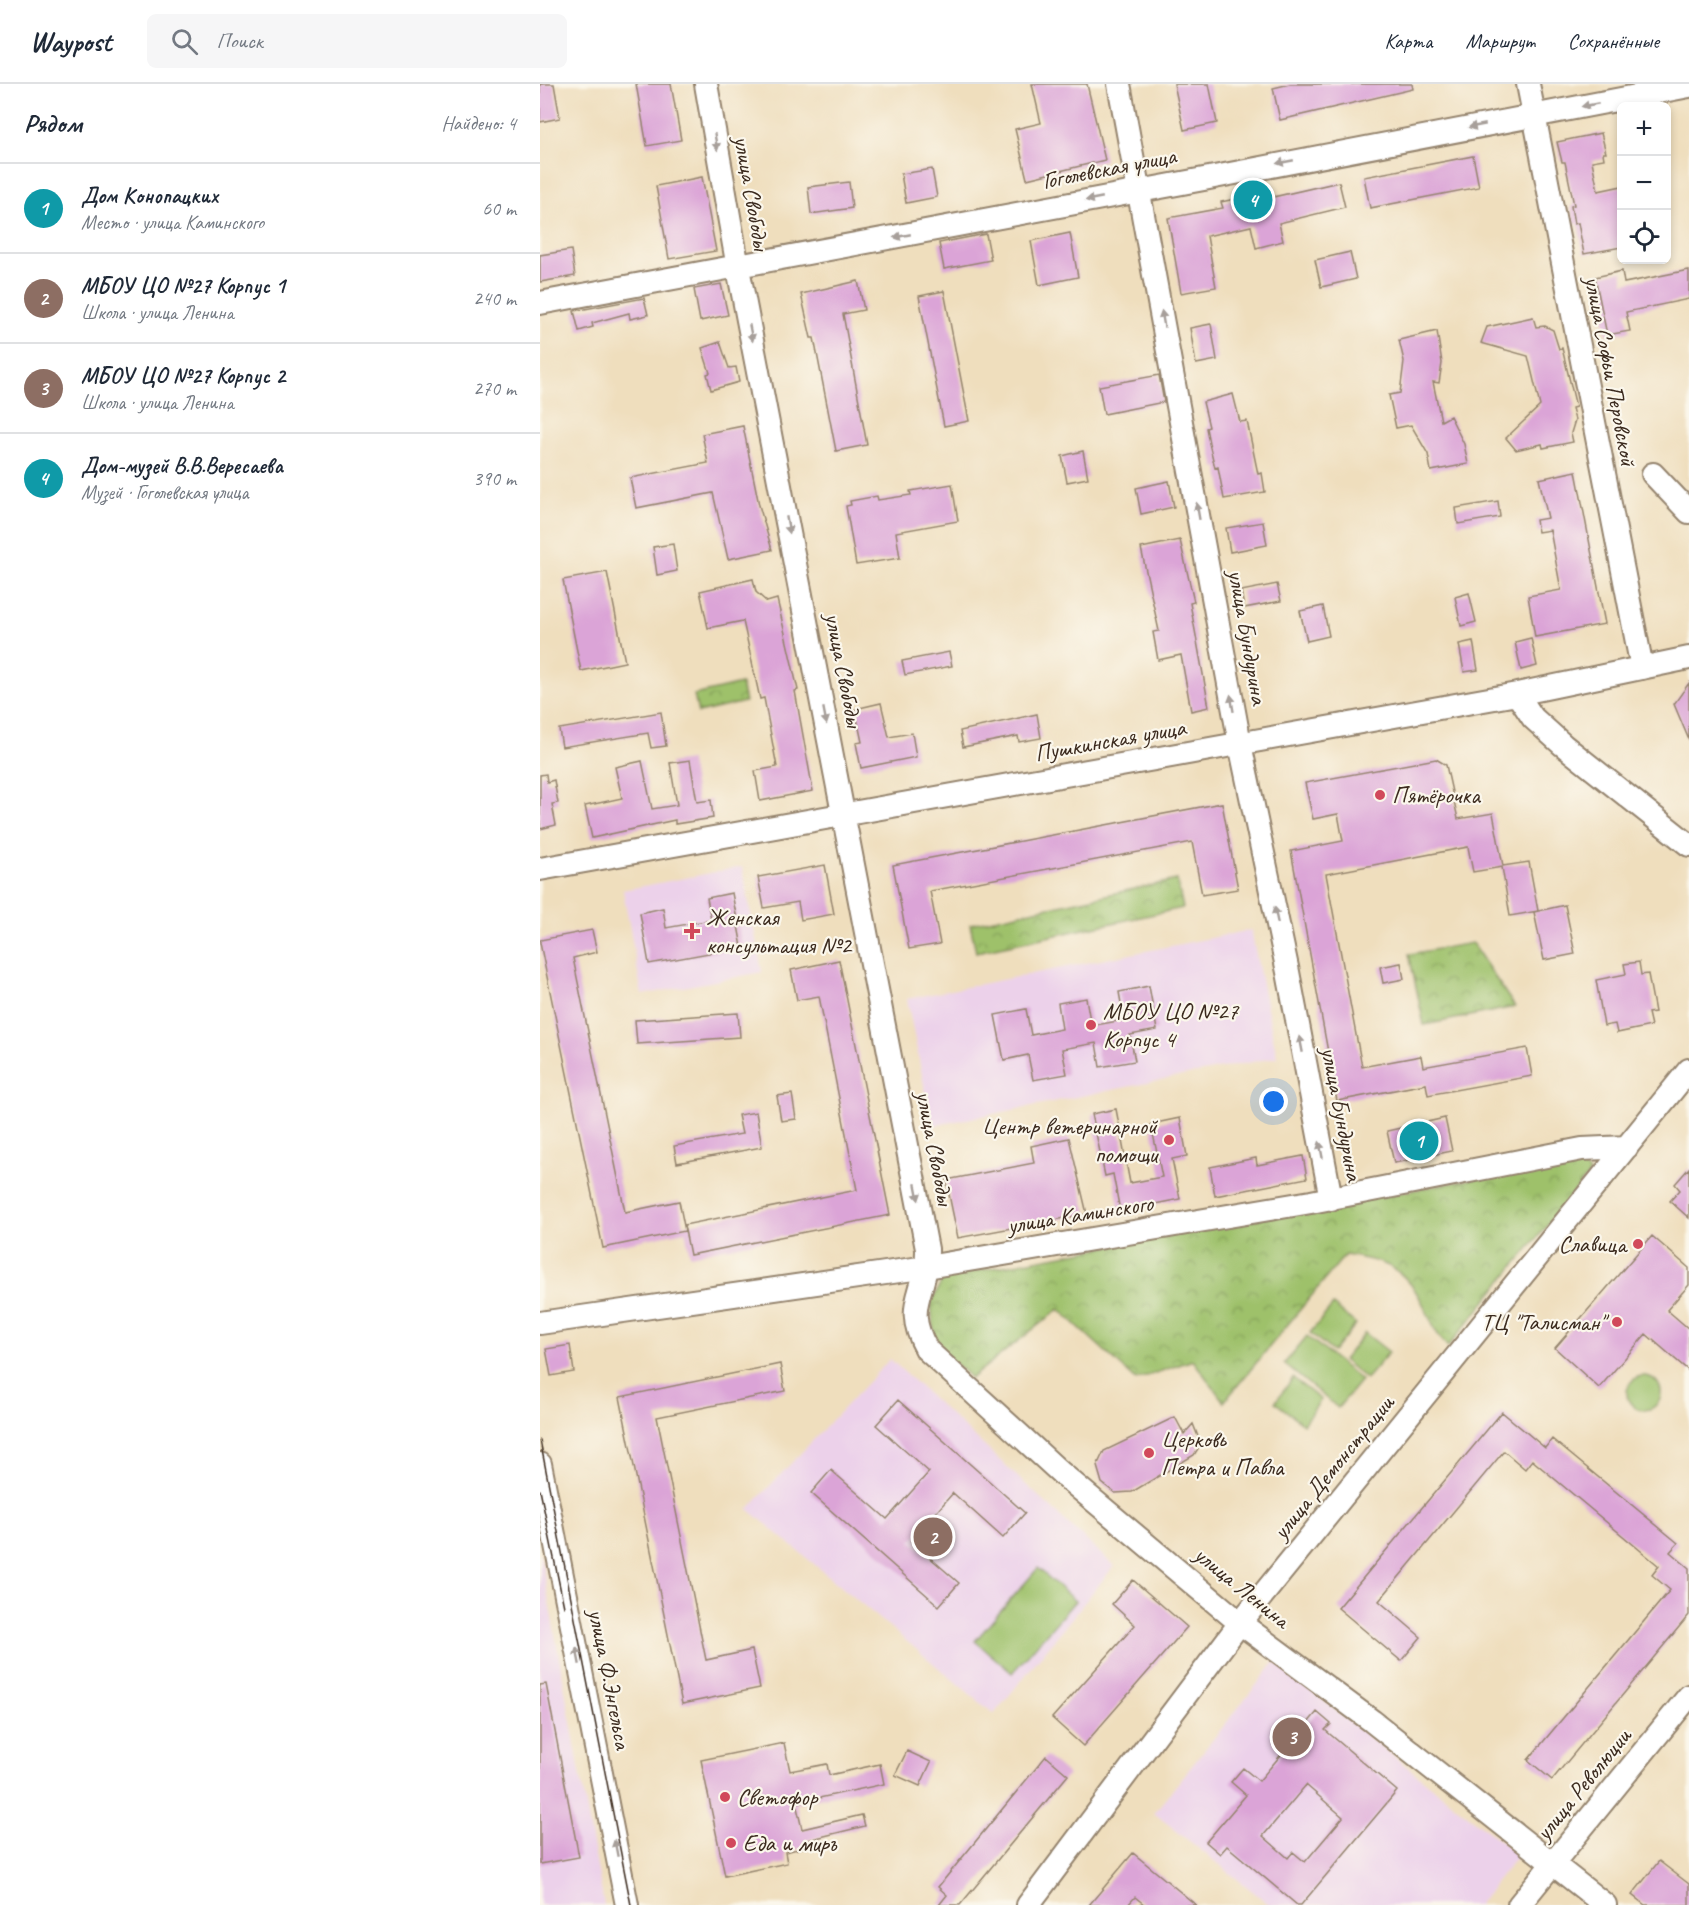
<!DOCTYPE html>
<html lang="ru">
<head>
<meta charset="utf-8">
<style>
  :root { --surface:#fff; --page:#f6f6f7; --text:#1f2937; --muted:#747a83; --line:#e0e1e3; --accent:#1a73e8 }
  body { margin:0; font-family:Caveat,sans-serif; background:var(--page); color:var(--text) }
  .controls { position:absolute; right:18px; top:18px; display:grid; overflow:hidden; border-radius:9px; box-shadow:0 3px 9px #0003 }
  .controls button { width:54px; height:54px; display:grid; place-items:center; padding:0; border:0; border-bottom:2px solid var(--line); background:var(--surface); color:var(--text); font:30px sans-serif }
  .you { position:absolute; left:734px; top:1018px; width:21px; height:21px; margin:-15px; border:4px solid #fff; border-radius:50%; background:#1a73e8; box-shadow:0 0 0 9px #1a73e833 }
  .badge { display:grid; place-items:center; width:39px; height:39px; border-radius:50%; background:var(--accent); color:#fff; font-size:20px; font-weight:700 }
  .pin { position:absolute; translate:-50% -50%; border:3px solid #fff; box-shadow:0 2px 6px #0006 }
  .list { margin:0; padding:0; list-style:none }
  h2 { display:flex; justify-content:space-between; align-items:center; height:78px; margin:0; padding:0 24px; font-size:26px }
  h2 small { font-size:20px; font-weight:400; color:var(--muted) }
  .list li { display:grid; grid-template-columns:39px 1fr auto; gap:18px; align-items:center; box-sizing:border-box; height:90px; padding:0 24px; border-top:2px solid var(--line) }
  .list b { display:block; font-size:22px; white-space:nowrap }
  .list p { margin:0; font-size:20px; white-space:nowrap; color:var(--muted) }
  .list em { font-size:20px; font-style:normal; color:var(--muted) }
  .icon { flex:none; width:33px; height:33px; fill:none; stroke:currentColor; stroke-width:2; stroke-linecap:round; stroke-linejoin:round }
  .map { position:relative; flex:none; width:1149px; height:1821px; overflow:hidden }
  header { display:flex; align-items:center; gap:36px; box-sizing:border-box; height:84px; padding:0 30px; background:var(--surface); border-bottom:2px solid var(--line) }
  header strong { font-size:28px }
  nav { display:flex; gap:33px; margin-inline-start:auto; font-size:21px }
  .search { width:420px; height:54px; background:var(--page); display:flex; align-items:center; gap:15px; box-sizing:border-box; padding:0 21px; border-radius:9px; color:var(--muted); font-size:22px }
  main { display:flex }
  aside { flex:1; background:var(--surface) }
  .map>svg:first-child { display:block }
  .built { fill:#ecd1ea }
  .grass { fill:#9ec16b; stroke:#6c7644; stroke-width:1.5 }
  .park { fill:url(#park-crowns); stroke:#6c7644; stroke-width:1.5 }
  .building { fill:#dba4d7; fill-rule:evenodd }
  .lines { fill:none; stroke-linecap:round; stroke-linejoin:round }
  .minor-casing { stroke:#95846e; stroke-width:26 }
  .minor { stroke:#fff; stroke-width:22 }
  .tram { stroke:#3b2a1e; stroke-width:1.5 }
  .oneway { fill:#a79f9a }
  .poi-dot { fill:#d1495b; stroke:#fbf7ec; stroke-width:2 }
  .labels { text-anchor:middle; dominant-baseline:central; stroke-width:4.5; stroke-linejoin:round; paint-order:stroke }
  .street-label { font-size:24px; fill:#3b2a1e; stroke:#fbf7ec }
  .poi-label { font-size:24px; fill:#3b2a1e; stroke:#fbf7ec; text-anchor:start }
</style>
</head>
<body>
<header>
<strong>Waypost</strong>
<div class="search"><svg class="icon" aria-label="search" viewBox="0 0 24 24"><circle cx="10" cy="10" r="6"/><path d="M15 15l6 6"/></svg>Поиск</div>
<nav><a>Карта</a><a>Маршрут</a><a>Сохранённые</a></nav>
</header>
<main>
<aside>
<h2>Рядом<small>Найдено: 4</small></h2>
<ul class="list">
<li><span class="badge" style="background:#0f9aa8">1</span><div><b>Дом Конопацких</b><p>Место · улица Каминского</p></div><em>60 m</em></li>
<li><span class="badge" style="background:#8d6e63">2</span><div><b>МБОУ ЦО №27 Корпус 1</b><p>Школа · улица Ленина</p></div><em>240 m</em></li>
<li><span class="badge" style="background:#8d6e63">3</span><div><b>МБОУ ЦО №27 Корпус 2</b><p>Школа · улица Ленина</p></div><em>270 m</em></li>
<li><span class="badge" style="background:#0f9aa8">4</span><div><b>Дом-музей В.В.Вересаева</b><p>Музей · Гоголевская улица</p></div><em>390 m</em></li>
</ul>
</aside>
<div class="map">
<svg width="1149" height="1821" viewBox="0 0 1149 1821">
  <defs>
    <pattern id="park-crowns" width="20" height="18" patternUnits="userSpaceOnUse" patternTransform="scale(1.5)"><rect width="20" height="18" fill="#9ec16b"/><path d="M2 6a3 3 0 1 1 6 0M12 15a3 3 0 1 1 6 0" fill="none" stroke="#829d57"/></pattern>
  </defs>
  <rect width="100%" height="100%" fill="#fbf7ec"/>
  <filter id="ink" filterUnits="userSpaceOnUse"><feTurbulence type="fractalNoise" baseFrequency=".0167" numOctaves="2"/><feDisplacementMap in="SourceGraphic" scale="12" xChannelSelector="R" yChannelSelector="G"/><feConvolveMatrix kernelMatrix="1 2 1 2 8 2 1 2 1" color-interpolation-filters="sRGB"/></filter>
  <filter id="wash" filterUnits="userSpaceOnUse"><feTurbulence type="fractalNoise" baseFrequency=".008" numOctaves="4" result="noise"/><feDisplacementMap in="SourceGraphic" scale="24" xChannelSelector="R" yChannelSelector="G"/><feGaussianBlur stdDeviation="1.35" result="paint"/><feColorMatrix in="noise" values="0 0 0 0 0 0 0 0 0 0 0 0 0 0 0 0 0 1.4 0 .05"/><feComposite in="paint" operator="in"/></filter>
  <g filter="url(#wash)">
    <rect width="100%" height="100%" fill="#efdebd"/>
    <!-- built -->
    <path class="built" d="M202,783L222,888L102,911L83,806Z
      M711,846L737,973L392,1042L367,915Z
      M350,1275L574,1482L454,1630L208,1425Z
      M0,1468L64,1821H0Z
      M735,1578L978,1771L938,1821H730L614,1729Z"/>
    <!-- grass -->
    <path class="grass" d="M793,1221L816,1240L793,1268L770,1249Z
      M825,1249L849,1268L826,1295L803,1276Z
      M767,1252L821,1296L798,1324L744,1280Z
      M1087 1309a17 17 0 1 1 34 0a17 17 0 1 1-34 0Z
      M753,1294L781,1316L763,1340L735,1318Z
      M498,1484L535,1517L472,1589L435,1557Z"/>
    <!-- park -->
    <path class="park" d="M201,600L205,618L158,629L154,611Z
      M637,796L643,824L436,868L430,840Z
      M932,859L975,923L884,941L869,870Z
      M1036,1076L1050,1089L908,1263C896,1251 892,1239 885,1224C866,1184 847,1177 805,1171L684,1318L653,1276L596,1296L519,1225L431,1294L395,1261L391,1219L404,1193Z"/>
    <g id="blocks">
      <!-- building -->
      <path class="building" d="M0,0H14L20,34L0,38Z
        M96,0H131L141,56L107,62Z
        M492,0H547L565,76L487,95L475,45L501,39Z
        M634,0H669L677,39L644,46Z
        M750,0H872L873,5L740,36L733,4Z
        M1061,49L1066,69H1063L1064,75L1052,77L1058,107L1082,102V163L1044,170L1038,139L1034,140L1031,122L1034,121L1025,78H1022L1017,58Z
        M933,72L939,103L830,124L824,93Z
        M392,85L397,113L366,119L361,90Z
        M162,93L176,167L129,175L116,102Z
        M309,98L312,124L271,130L268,103Z
        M799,98L805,123L739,139L743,157L716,164L711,142L667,152L676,203L641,209L628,134L683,124L681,118L731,107L733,113Z
        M530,149L538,193L499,201L491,157Z
        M446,150L451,176L404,185L399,159Z
        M31,166L35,192L0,198V171Z
        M810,168L816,195L781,203L775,176Z
        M1149,186V215L1086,228L1090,247L1067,251L1055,193L1082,187L1084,199Z
        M318,197L324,226L303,230L327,361L296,367L274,254H271L261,210Z
        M181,200L188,231L160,237L154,205Z
        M404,207L429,337L404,342L379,212Z
        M104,214L108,231L90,235L89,229L52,239L53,243L39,247L34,227Z
        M993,233L996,243L1005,242L1013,246L1019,265L1022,264L1036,323L1032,324L1035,336L1031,349L1033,358L1003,364L1002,360L976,366L966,354L1000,322L988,272L941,259L947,243Z
        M671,240L677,276L656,280L650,244Z
        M897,247L902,279L899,299L893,298L901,337L910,332L924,360L928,380L891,387L888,370L871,341L856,344L849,311L860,309L864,277L859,256Z
        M180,258L189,284L196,283L199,298L171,306L167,290L170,289L162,264Z
        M619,291L624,318L564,330L559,302Z
        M693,310L700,338L707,337L718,390L722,389L725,408L684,415L678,383L675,384L669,359L666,344L669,343L663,318Z
        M203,342L219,421L232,466L188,475L173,409L96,424L90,394L168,379L162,350Z
        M543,367L548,394L527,398L522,372Z
        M1036,387L1065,540L995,553L988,512L1021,506L1010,446L998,448L996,436L1008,434L999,395Z
        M629,397L634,423L601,430L596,404Z
        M412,400L418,437L356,448L360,474L316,481L306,422L311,421L310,417L337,412L338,416L371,411L370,407Z
        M958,417L960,433L918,440L916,424Z
        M723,438L727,461L690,468L686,444Z
        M640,456L654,518L650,519L669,623L651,627L641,571L618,576L613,548L619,547L601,464Z
        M133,460L137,487L117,491L113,463Z
        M67,488L85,578L41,587L23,496Z
        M213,495L216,508L227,518L237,515L258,606L255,607L273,707L220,717L215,687L237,683L224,614L220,615L203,537L168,544L160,507Z
        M737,500L741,517L704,524L701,507Z
        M929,509L936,538L921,542L915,513Z
        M783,522L789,552L767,557L760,527Z
        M991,554L997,582L981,586L975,558Z
        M933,557L938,586L924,588L919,560Z
        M409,568L412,582L365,591L362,577Z
        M1149,599V656L1134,620Z
        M341,619L349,653L372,649L376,673L321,684L316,659L322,658L315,625Z
        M121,628L126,662L111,664L108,649L22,663L19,645Z
        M497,630L501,654L479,658L478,652L423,663L420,647Z
        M896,675L906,681L918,735L953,729L963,782L989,778L998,827L970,832L962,783L933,788L928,763L786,790L822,983L881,972L883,983L987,964L992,992L888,1011L886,1000L797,1017L751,767L803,757L798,730L773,735L765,699Z
        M150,676L157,718L171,716L173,734L135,740V736L52,754L45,722L82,714L75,683L102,677L112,725L137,721L130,679Z
        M6,690L7,698L14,696L18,719L12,720L16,741L0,745V691Z
        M682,719L698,805L662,811L652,758L390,807L400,860L369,865L353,781Z
        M285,781L294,830L261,836L258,818L224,824L218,793Z
        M192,809L202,863L109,880L100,829L123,824L126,844L171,836L167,814Z
        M1025,821L1035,870L1004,876L994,828Z
        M52,846L57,868L33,874L85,1128L139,1117L145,1147L63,1164L0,859V856Z
        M299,876L350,1131L150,1171L144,1141L317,1106L279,912L257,916L251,886Z
        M1099,878L1101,891L1108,890L1115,928L1108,929L1111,942L1077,949L1075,940L1064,942L1056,896L1086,890L1084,880Z
        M861,879L864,895L843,899L840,883Z
        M609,902L617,946L590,951L595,977L560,983L556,959L522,965L527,990L493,996L488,971L464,976L455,931L486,925L491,951L522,945L518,919L546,914L551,942L584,936L579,908Z
        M198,929L200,953L97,960L95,936Z
        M252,1010L256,1035L241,1037L237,1012Z
        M576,1025L590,1099L622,1093L611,1040L640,1034L647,1072L632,1075L640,1115L580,1127L573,1090L565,1092L552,1030Z
        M216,1028L222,1063L137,1079L134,1062L202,1050L198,1031Z
        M905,1034L912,1067L854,1079L847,1047Z
        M529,1054L547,1130L418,1154L406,1096L494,1079L491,1062Z
        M763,1072L767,1094L675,1112L670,1083L716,1074L717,1081Z
        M1149,1084V1134L1130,1117L1140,1106L1135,1100Z
        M1112,1152L1149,1184V1201L1127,1226L1149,1245V1287L1106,1250L1059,1304L1015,1264Z
        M30,1261L34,1288L11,1292L6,1265Z
        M240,1280L245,1307L117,1333L166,1576L212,1566L220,1604L142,1620L80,1313Z
        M358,1316L485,1429L463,1454L413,1409L371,1457L419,1499L399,1522L271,1409L291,1386L347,1435L389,1388L336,1341Z
        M962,1328L1005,1364L1012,1355L1138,1459L1130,1468L1149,1484V1531L1012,1696L988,1676L1130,1506L1112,1491L1119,1482L992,1376L985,1385L964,1367L839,1517L881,1553L861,1577L798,1524Z
        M635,1333L644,1350L653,1340L661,1360L654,1371L592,1408L575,1409L562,1399L557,1382L564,1367Z
        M593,1496L647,1543L543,1662L512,1634L595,1541L572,1520Z
        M6,1600L39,1773L0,1780V1601Z
        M777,1628L791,1640L785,1646L857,1707L761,1821H757L687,1762L680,1770L666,1758L706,1711L691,1698L703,1684L719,1697ZM766,1701L803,1733L765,1778L753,1768L748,1774L723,1752Z
        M244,1659L250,1687L287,1680L289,1691L340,1680L344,1700L256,1719L262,1745L322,1731L325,1742L264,1757L266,1763L245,1768L247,1779L185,1792L161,1676Z
        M367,1667L391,1678L380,1702L355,1691Z
        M506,1672L528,1691L420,1821H399L407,1811L398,1803Z
        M593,1769L656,1821H605L595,1813L588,1821H549Z
        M1119,1777L1149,1800V1821H1105L1092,1811Z"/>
    </g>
  </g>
  <g filter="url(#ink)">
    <use href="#blocks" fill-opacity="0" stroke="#95846e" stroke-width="1.5"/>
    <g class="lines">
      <!-- minor casing -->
      <g class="minor-casing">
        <path id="minor" d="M166,0L198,184L387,1165C388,1210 361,1220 387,1266L521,1389L700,1539L832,1637L1065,1821
          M579,0L700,660L748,888L791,1115
          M988,0L1102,584
          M0,219C384,150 766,75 1149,2
          M1113,390L1149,428
          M977,610L993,634L1023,661L1149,761
          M0,785L977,610L1149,574
          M0,1239L387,1183L771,1118L1042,1065L1087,1063
          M0,1380L87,1821
          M488,1821L700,1539L1149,986
          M979,1821L1149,1612"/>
      </g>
      <!-- minor -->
      <use href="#minor" class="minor"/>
      <!-- tram -->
      <path class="tram" d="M0,1356L91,1821
        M0,1406L24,1523"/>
    </g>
    <!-- one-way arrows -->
    <defs><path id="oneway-solid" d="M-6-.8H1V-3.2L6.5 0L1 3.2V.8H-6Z" transform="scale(1.5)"/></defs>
    <g class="oneway">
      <use href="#oneway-solid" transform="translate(1050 21) rotate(169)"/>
      <use href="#oneway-solid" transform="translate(937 42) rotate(169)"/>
      <use href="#oneway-solid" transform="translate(176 58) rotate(80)"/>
      <use href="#oneway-solid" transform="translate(745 78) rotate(169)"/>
      <use href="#oneway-solid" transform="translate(554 115) rotate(169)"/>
      <use href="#oneway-solid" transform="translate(362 152) rotate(169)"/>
      <use href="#oneway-solid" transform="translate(623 235) rotate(-100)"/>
      <use href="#oneway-solid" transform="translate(211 249) rotate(79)"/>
      <use href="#oneway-solid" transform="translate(658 427) rotate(-100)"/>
      <use href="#oneway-solid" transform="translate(248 441) rotate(79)"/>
      <use href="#oneway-solid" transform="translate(692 619) rotate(-100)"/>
      <use href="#oneway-solid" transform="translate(285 632) rotate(79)"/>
      <use href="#oneway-solid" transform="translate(736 831) rotate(-102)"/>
      <use href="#oneway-solid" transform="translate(761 960) rotate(-101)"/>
      <use href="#oneway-solid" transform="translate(781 1066) rotate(-101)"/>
      <use href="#oneway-solid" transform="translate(377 1108) rotate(79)"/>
      <use href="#oneway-solid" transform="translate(38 1572) rotate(-101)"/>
      <use href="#oneway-solid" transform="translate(76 1764) rotate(-101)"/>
    </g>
  </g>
  <!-- markers -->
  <g class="poi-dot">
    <circle cx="840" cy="711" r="6"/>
    <path d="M149 838h6v6h6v6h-6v6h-6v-6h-6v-6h6z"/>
    <circle cx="551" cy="941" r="6"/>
    <circle cx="629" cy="1056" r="6"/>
    <circle cx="1098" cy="1160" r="6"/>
    <circle cx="1077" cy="1238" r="6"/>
    <circle cx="609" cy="1369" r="6"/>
    <circle cx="185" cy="1713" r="6"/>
    <circle cx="191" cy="1759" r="6"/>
  </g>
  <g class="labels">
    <!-- street labels -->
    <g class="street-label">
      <text transform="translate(569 84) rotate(-11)">Гоголевская улица</text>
      <text transform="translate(212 109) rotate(80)">улица Свободы</text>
      <text transform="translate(1071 287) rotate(79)">улица Софьи Перовской</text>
      <text transform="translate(708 553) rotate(80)">улица Бундурина</text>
      <text transform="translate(304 586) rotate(79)">улица Свободы</text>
      <text transform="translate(570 656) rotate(-10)">Пушкинская улица</text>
      <text transform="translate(802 1030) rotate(79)">улица Бундурина</text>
      <text transform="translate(395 1064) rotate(79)">улица Свободы</text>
      <text transform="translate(540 1130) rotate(-9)">улица Каминского</text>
      <text transform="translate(793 1383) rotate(-51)">улица Демонстрации</text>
      <text transform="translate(702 1503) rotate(39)">улица Ленина</text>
      <text transform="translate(70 1595) rotate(79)">улица Ф.Энгельса</text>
      <text transform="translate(1043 1700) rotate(-51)">улица Революции</text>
    </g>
    <!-- poi labels -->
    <g class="poi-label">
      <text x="852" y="711">Пятёрочка</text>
      <text x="166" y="833">Женская<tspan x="166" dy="28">консультация №2</tspan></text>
      <text x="563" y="927">МБОУ ЦО №27<tspan x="563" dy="28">Корпус 4</tspan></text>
      <text x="617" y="1042" text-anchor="end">Центр ветеринарной<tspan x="617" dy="28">помощи</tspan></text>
      <text x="1086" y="1160" text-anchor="end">Славица</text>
      <text x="1065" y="1238" text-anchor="end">ТЦ "Талисман"</text>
      <text x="621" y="1355">Церковь<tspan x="621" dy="28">Петра и Павла</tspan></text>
      <text x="197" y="1713">Светофор</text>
      <text x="203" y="1759">Еда и миръ</text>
    </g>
  </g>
</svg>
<div class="controls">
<button>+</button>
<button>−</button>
<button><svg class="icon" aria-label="locate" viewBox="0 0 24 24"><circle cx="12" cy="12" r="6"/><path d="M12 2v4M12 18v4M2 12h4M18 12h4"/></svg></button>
</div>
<div class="you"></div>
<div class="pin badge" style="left:879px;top:1057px;background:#0f9aa8">1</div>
<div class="pin badge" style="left:393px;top:1453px;background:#8d6e63">2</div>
<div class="pin badge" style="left:752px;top:1653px;background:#8d6e63">3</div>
<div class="pin badge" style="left:713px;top:116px;background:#0f9aa8">4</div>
</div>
</main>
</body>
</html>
